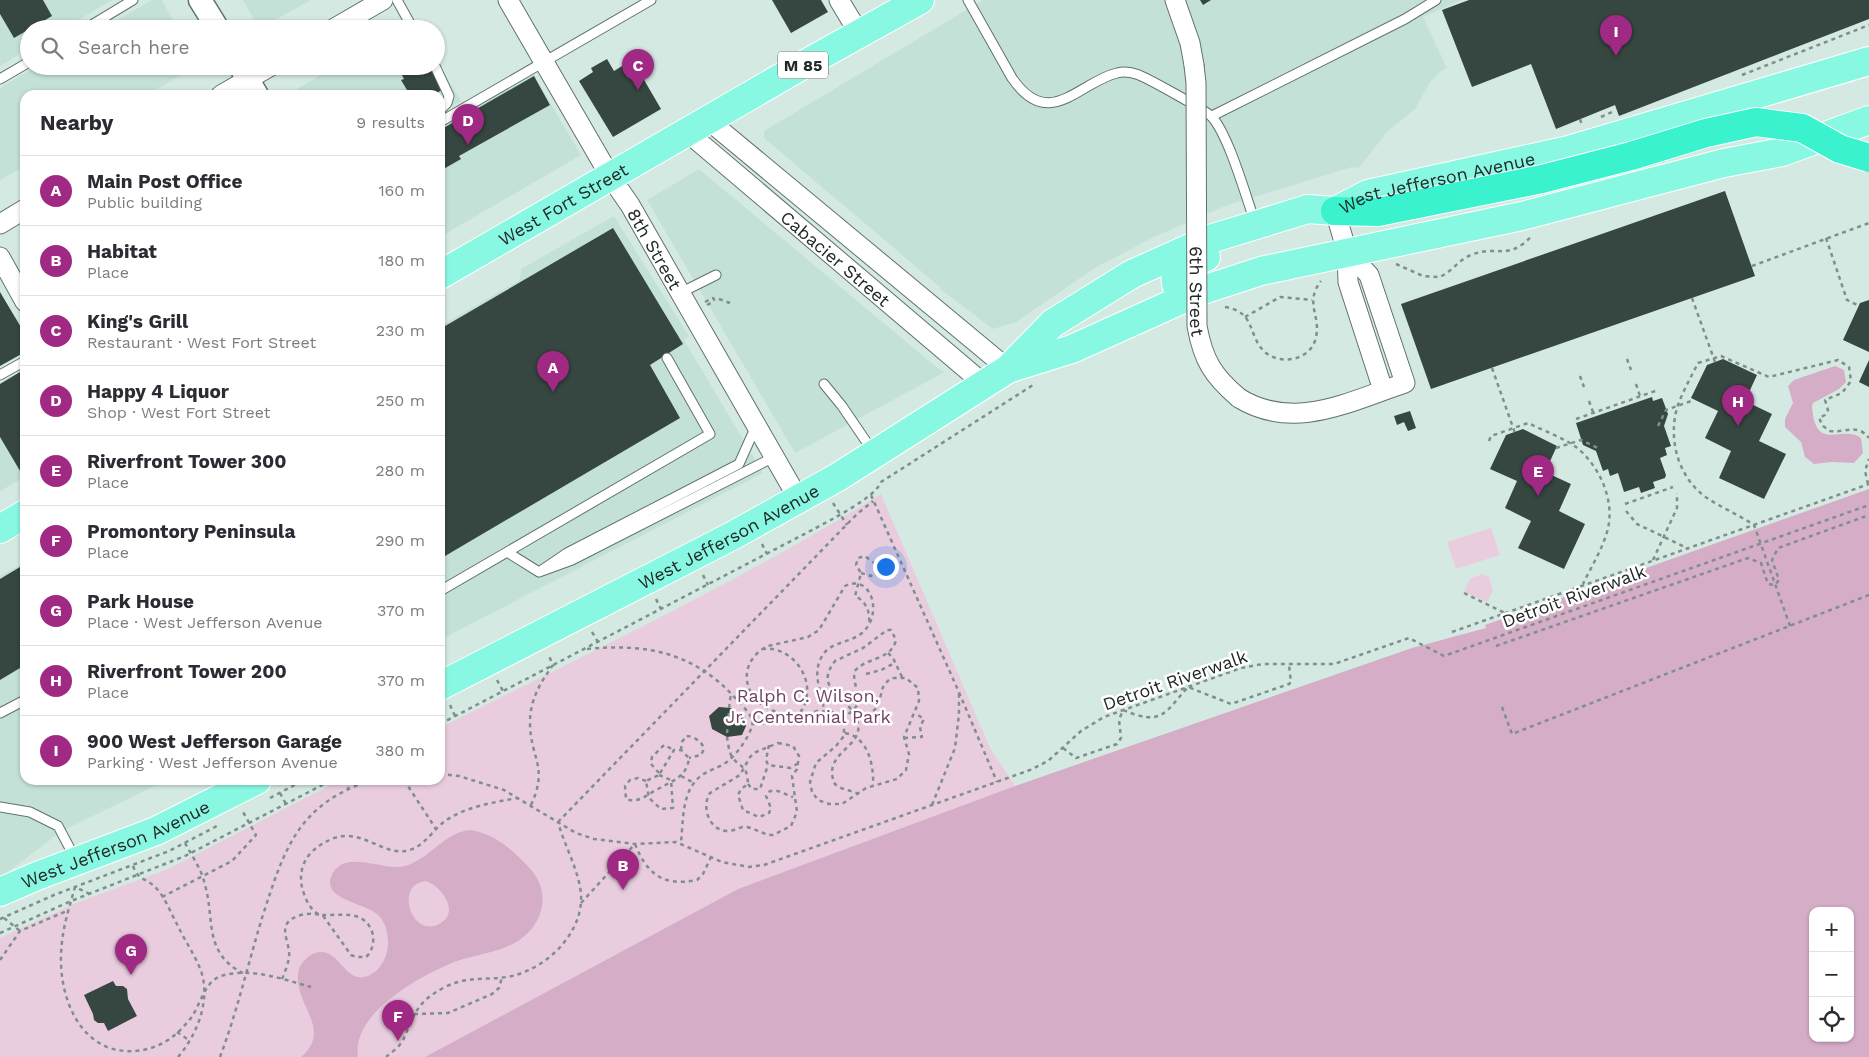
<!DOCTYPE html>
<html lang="en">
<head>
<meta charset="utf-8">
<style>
  :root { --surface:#fff; --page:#f7f7f7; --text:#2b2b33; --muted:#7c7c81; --line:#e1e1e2; --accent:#a02a83 }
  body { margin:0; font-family:"Work Sans",sans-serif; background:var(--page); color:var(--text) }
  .controls { position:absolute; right:15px; bottom:15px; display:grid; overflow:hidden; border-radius:10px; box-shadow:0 1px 4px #0004 }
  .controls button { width:45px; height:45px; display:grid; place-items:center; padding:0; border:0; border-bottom:1px solid var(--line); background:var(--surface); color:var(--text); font:25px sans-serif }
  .you { position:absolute; left:885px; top:566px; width:18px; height:18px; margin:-12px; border:4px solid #fff; border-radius:50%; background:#1a73e8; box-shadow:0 0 0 8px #1a73e833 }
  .badge { display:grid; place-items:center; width:32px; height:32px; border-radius:50%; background:var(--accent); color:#fff; font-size:16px; font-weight:700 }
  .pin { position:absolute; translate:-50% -41px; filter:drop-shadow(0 1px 2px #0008) }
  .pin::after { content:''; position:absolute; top:26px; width:18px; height:15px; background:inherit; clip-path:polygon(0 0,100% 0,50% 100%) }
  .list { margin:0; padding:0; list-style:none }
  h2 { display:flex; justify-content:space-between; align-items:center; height:65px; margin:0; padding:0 20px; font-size:21px }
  h2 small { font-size:16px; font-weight:400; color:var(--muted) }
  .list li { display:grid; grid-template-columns:32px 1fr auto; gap:15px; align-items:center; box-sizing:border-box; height:70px; padding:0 20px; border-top:1px solid var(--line) }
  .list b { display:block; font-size:19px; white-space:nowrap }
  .list p { margin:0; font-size:16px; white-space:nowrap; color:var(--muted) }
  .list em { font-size:16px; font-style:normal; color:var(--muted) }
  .icon { flex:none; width:28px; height:28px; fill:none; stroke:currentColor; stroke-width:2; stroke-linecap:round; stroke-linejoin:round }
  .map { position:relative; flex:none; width:1869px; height:1057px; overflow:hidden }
  .search { position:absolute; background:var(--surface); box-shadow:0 1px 4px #0004; left:20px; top:20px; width:425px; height:55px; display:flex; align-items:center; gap:12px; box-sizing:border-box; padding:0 18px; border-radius:28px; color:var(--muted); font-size:19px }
  .panel { position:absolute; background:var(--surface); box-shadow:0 1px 4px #0004; left:20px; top:90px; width:425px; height:695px; border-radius:15px }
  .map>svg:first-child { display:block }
  .built { fill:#c4e1d8 }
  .green { fill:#e9cddf }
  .water { fill:#d5adc7; fill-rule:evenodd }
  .building { fill:#364641 }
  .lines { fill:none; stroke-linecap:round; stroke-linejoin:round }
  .service-casing { stroke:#61726d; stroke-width:11 }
  .minor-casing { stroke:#61726d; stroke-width:21 }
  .tertiary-casing { stroke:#61726d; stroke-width:25 }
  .primary-casing { stroke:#fff; stroke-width:30 }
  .motorway-casing { stroke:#fff; stroke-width:30 }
  .path { stroke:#808f8b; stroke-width:2.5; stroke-dasharray:4 4; stroke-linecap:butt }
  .service { stroke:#fff; stroke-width:9 }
  .minor { stroke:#fff; stroke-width:19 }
  .tertiary { stroke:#fff; stroke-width:22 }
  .primary { stroke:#89f8e2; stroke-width:28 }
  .motorway { stroke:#3af3ce; stroke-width:28 }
  .minor-bridge-casing { stroke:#61726d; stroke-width:21; stroke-linecap:butt }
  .motorway-bridge-casing { stroke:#fff; stroke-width:30; stroke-linecap:butt }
  .path-bridge { stroke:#808f8b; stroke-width:2.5; stroke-dasharray:4 4; stroke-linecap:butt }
  .minor-bridge { stroke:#fff; stroke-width:19 }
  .motorway-bridge { stroke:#3af3ce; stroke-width:28 }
  .labels { text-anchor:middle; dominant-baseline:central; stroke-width:5; stroke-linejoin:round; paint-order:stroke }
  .shield { fill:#fff; stroke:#646968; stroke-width:1 }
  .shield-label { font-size:16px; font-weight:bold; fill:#212927 }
  .street-label { font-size:18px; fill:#212927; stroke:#fff }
  .park-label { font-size:18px; fill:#743f64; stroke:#fff }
</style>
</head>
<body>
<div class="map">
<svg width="1869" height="1057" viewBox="0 0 1869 1057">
  <rect width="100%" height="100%" fill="#d5e9e3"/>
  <!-- built -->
  <path class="built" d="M0,0H112L63,29H29V49L0,66Z
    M152,0H162L178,29H102Z
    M243,0H311L259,29Z
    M983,0H1461L1423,17L1447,68L1441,71L1430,82L1415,109L1387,132L1359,168L1352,167L1225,206L1154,237L1095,268L1016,322L993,329L940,289L941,288L764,138V131Z
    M436,59L461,101L440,113V95H301L297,89L336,66H436Z
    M37,66H197L147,95H25V166L0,180V88Z
    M532,72L581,155L440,237V126Z
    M699,169L940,370L945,372L795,453L647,200Z
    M614,216L689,336L684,340L763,473L440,640V326L520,280L521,269Z
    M25,369V477L0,491V383Z
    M25,562V780H167L62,831L0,878V576Z"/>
  <!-- green -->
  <path class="green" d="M881,494L990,748L1015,786L738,889L425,1057H0V938L76,903L168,869L340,780H440V728C588,653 740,582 881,494Z
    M1491,528L1500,555L1456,569L1447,542Z
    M1482,574L1489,577L1493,590L1487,602L1464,592L1470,579Z"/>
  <!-- water -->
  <path class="water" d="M1835,366L1844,370L1846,382L1839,389L1813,403C1811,408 1813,410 1813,415C1819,450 1843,425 1861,438L1863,453L1854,463L1831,462L1814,464L1805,457L1801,442L1785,427V419L1793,403L1788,386L1794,380Z
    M1869,489V1057H425L738,889L1015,786L1412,648L1486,628L1485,625ZM1813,911H1850V1038H1813Z
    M470,830C497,834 515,852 532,871C555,899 538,935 506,947C489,954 469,956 452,963C418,977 351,1014 358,1057H301C335,1028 290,1002 299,969C301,963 306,958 311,955C341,939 344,996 376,971C383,965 388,953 388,944C388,934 386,923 379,916C368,903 317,900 333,873C347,849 384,872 405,866C430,859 443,833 470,830ZM426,881C441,886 460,911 441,923C412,941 393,884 426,881Z"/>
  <!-- building -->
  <path class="building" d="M0,0H43L52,16L14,38L0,14Z
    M772,0H821L828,12L791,33Z
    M1200,0H1211L1203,5Z
    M1469,0H1869V19L1619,116L1615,105L1556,129L1531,64L1472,87L1442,10Z
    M607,59L614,71L627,63L630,70L636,66L661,109L613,137L579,81L593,72L591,68Z
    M403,66H429L442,90L433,95H410L401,80L404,79L400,71L404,69Z
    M534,76L550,105L459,156L461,159L440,171V130Z
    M1725,191L1755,276L1431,389L1401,304Z
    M613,228L683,344L650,365L680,418L440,559V329Z
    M0,292L25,334V352L0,366Z
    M1869,300V352L1843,340L1860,303Z
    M1723,359L1757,375L1745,401L1772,414L1759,441L1786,454L1764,499L1719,478L1731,451L1705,438L1718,411L1691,398L1707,365Z
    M1869,360V387L1859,382Z
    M25,369V475L23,476L0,437V384Z
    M1652,397L1653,401L1662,398L1668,414L1664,426L1671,446L1665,448L1667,455L1660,458L1666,475L1665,478L1653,482L1655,488L1641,493L1639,487L1624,492L1618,473L1610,476L1608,469L1603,471L1596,451L1583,445L1576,423Z
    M1410,411L1416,428L1408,431L1404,422L1397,425L1394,416Z
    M1523,429L1557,446L1545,472L1571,484L1559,511L1585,524L1564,569L1518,548L1531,521L1505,508L1517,481L1490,469L1506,435Z
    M25,564V665L0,680V579Z
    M719,707L731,708L744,718L746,726L742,735L727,737L712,729L709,716Z
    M113,981L116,986H123L127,989L128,999L137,1016L108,1031L104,1023H98L94,1020L93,1014L84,995Z"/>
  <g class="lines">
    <!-- service casing -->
    <g class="service-casing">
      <path id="service" d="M397,0L413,29
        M968,0L1012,78C1049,132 1079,82 1117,73C1124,71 1130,72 1136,74C1146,77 1207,111 1212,117C1229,136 1246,197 1255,222
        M85,29L133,0
        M435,66L449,96L447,103L440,110
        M0,79L29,62
        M1212,116L1405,19L1436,0
        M440,122L651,0
        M680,293L716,275
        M0,375L25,361
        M824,384L842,406L874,453
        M756,426L739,464L567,553L539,572L572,560L774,457
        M507,552L539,572
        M440,591L710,434L667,358
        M0,713L25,700
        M0,807L30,812L58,826L76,860"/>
    </g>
    <!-- minor casing -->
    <g class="minor-casing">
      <g id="minor">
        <path id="s1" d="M508,0L610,176L630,205L799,500"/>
        <path d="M839,0L860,35"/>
        <path d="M1175,0L1190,43L1194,65"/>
        <path d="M333,29L383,0"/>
        <path d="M221,95L271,66"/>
        <path d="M708,120L1008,369"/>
        <path id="s2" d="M687,132L984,384"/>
        <path d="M1335,211L1347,252L1348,282L1383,390"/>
        <path d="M0,224L25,209"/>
        <path d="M0,257L25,302"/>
        <path d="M1239,398C1294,432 1350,401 1405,383L1369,275L1347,252"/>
      </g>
    </g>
    <!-- tertiary casing -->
    <g class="tertiary-casing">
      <path id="tertiary" d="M200,0L218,29
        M240,66L257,95"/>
    </g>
    <!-- primary casing -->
    <g class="primary-casing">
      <g id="primary">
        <path id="s3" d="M440,275L789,73L920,0"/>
        <path d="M1203,290L1187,293L1178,289C1168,268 1191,263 1206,257"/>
        <path d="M1011,368L1072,349L1203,290L1261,271L1522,216L1724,163L1782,152L1869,120"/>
        <path d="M0,529L25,514"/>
        <path id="s4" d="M440,686L732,536L838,477L1008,369L1053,323L1132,274L1210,239L1308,209L1335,211L1368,194L1569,150L1869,61"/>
        <path id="s5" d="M0,892L37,876L156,831L257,780"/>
      </g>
    </g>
    <!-- motorway casing -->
    <g class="motorway-casing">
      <path id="motorway" d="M1335,211L1378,212"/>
    </g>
    <!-- path -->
    <path class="path" d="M1742,75L1869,25
      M1601,117L1612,112L1613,114
      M1580,119L1582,125
      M1826,238L1847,300L1859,306
      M1396,264L1423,276L1439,277C1451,273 1458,260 1471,255C1499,244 1506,262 1532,236
      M1752,266L1869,223
      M719,299L730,303
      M705,302L713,298L715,301
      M707,305L713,302
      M1225,307C1257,312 1247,337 1266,353C1283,366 1312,359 1316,337C1321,315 1304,303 1321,281
      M1245,317L1280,297L1312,300
      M1627,359L1631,370
      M1580,376L1584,387
      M1636,384L1640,396
      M1589,401L1593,412
      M1576,419L1658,390
      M1489,441L1491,436L1528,423C1544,431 1562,437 1576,447C1600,466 1616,502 1607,532C1602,550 1591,567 1583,584
      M1868,484L1865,471L1869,459
      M871,495L958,690L997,782
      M833,503L847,525
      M1625,504L1673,487
      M1626,511L1637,524L1687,548
      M762,544L767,554
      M1653,560L1677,508V493
      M861,573L871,576L876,571L874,563L865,556L858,558L856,565L861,573L855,596C867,602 870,612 869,624
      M703,575L708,585
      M1464,593L1505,613
      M656,599L661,609
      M1790,626L1754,525C1739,515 1722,508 1707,498C1678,478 1667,438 1678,405C1683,391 1691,377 1698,363L1721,356L1769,377L1838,360L1849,367L1851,381L1842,393L1825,400L1828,410L1825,415L1819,418L1823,426L1830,431C1846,433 1857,423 1869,438
      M592,632L598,642
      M1452,632L1869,484
      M1496,646L1748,558L1761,563L1768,584L1775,585L1779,580L1772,560L1778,548L1869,515
      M587,649C648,643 696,653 738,701C743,707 755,717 752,726C749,737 737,754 728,761C717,770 703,770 694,783C682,798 683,824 681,842
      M762,649C789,645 813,674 806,700C805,707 800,712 797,717C785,714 770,712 760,703C739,686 744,657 768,646L808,637L819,630L845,586C871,573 884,614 862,633C849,644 829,641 821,658C812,675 822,693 824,710
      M888,653L893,658L902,677
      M866,674L881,670L895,663
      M497,680L503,691
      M450,705L455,716
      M1502,707L1512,734L1869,595
      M729,708L731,693
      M842,719C871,698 854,699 854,672C865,657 891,661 896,640L891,630H887L863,648L835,661C815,687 841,694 853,712C873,744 831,747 832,774C833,779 833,782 836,785C842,790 851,790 858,794
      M440,724L814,529C830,520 875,498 881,482L1033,385
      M752,724L780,723L817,711L832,712L837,715L844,724V736L836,746L816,763L810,782L812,792L818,800L829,804H842L866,788L897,779L906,770L909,754L904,737L919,701L918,688L906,678H892C879,686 883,693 878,705C872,717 855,719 843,723
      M727,733L729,712
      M845,733C868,737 874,765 873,785
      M727,737C728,743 729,752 732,757C741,769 747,764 748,784L741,789L738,795L743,810L759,817L769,813L771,808L766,796L770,791H778L793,797
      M904,738L922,737L920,727L924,719L915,713
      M778,743L793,746L799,756L797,769L792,776L797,812L791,826L773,835C763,835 757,829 747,827C740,826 735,831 728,831C709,831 701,807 710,793L740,775L750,757L756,752Z
      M769,745L766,760L768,765L790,768L797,764
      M1063,748L1076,758L1117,744L1121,738L1119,720L1123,710C1162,726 1164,714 1188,687L1231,704L1289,684L1291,682L1289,665
      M681,750L682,742L686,736C693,736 702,741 704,749L701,755L689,758
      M659,773L651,764L652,757L664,745L674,750
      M440,774L459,776L504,790L576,833L594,839L635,844L676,842L722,862L749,867L764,865L1030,770L1048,761L1081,731L1104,717L1241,668L1263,664H1334L1409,638L1444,656L1869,505
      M659,775L671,780L673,808L661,809L649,798L646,781Z
      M681,776L694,783
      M344,780L348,788
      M404,780L436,829
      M646,781L638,778L630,780L625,786L626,799C639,804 647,794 658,789C672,781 687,777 689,758L681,750H674L659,775
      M748,784L752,789H760L768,765
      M280,793L286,804
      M270,798L304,780
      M531,805C549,766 530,759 530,722C530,700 540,683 553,665L548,654
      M932,805L955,748L959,714V692
      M558,822L856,515L873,501
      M185,843C192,856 202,870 205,885C215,919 203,953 243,973
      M133,866C139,882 148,878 157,889C166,899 171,914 178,926C185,941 195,955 201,971C211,1000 197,1035 178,1057
      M90,894L75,887C70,905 64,923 62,942C57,980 69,1031 107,1047C125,1054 146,1052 163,1043C174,1037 183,1028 191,1018C201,1004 204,982 221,976C251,967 282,979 311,987
      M162,897L232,861L256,835L243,812
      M581,903L635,844C647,874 663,887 697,880L703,874L711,857
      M4,918L20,931
      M0,919L54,895L169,851L217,826
      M0,933L71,901L185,856L332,780
      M0,960L20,931L69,910
      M282,979C285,972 288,964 289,957C291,941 273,923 301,915C309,913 317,913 324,917L351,955L356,957H366C372,952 374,943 373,935C366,908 340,916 320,915C310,910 306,900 303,891C299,878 301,865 309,855C316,847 324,842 334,838C364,828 384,858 410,850C425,845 433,830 445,821C467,806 492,803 517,798
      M414,1014L448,1013L492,994L499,988L502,977
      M177,1032L190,1041
      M220,1057C237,1012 248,964 262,918C284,850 297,804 372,780
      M386,1057C392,1052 401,1046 404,1038C416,1011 417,1002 445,987C469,975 489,981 512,976C550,967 588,928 580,887C576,865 564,844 558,822"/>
    <!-- service -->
    <use href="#service" class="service"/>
    <!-- minor -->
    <use href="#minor" class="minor"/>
    <!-- tertiary -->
    <use href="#tertiary" class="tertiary"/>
    <!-- primary -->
    <use href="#primary" class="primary"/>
    <!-- motorway -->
    <use href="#motorway" class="motorway"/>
    <!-- minor-bridge casing -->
    <g class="minor-bridge-casing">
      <g id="minor-bridge">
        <path id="s6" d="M1194,65L1196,83L1197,326C1203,360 1213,376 1239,398"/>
      </g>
    </g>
    <!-- motorway-bridge casing -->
    <g class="motorway-bridge-casing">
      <path id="motorway-bridge" d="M1378,212L1542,179L1631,156L1706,133L1756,122L1802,128L1840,149L1869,158"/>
    </g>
    <!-- path-bridge -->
    <path class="path-bridge" d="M1692,298L1715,362
      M1492,368L1515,433
      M1658,426L1666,410L1694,400
      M1556,448L1581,440L1598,448"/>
    <!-- minor-bridge -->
    <use href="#minor-bridge" class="minor-bridge"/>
    <!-- motorway-bridge -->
    <use href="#motorway-bridge" class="motorway-bridge"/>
  </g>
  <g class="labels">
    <!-- shield labels -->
    <rect class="shield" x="778" y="51.5" width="50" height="27" rx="4"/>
    <g class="shield-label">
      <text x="803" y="65">M 85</text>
    </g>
    <!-- street labels -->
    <g class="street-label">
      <text stroke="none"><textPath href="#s4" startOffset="1130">West Jefferson Avenue</textPath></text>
      <text stroke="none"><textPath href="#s3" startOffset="142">West Fort Street</textPath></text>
      <text stroke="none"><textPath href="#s1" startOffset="289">8th Street</textPath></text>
      <text stroke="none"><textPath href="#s2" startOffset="195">Cabacier Street</textPath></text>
      <text stroke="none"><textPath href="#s6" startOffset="226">6th Street</textPath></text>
      <text stroke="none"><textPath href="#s4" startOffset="325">West Jefferson Avenue</textPath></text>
      <text transform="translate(1574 596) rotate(-20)">Detroit Riverwalk</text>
      <text transform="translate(1175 680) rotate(-19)">Detroit Riverwalk</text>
      <text stroke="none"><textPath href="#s5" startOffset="125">West Jefferson Avenue</textPath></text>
    </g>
    <!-- park labels -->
    <g class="park-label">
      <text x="808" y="695">Ralph C. Wilson,<tspan x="808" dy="21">Jr. Centennial Park</tspan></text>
    </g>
  </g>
</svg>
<div class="controls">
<button>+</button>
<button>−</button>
<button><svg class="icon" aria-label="locate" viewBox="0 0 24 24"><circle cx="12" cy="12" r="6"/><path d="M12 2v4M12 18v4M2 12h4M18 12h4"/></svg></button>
</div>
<div class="you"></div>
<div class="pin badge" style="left:553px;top:392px">A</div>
<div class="pin badge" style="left:623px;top:890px">B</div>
<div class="pin badge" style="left:638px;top:90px">C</div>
<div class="pin badge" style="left:468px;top:145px">D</div>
<div class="pin badge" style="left:1538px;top:496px">E</div>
<div class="pin badge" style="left:398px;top:1041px">F</div>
<div class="pin badge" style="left:131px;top:975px">G</div>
<div class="pin badge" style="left:1738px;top:426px">H</div>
<div class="pin badge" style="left:1616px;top:56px">I</div>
<div class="search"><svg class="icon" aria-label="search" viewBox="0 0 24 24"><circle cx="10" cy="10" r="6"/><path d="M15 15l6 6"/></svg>Search here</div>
<section class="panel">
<h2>Nearby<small>9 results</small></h2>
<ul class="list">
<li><span class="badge">A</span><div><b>Main Post Office</b><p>Public building</p></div><em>160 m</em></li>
<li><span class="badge">B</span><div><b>Habitat</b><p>Place</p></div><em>180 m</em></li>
<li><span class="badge">C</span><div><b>King's Grill</b><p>Restaurant · West Fort Street</p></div><em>230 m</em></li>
<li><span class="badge">D</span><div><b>Happy 4 Liquor</b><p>Shop · West Fort Street</p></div><em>250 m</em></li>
<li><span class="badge">E</span><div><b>Riverfront Tower 300</b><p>Place</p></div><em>280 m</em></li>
<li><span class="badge">F</span><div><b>Promontory Peninsula</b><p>Place</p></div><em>290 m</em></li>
<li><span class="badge">G</span><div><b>Park House</b><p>Place · West Jefferson Avenue</p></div><em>370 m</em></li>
<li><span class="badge">H</span><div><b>Riverfront Tower 200</b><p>Place</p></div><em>370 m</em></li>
<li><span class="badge">I</span><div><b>900 West Jefferson Garage</b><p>Parking · West Jefferson Avenue</p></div><em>380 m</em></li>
</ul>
</section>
</div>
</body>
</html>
